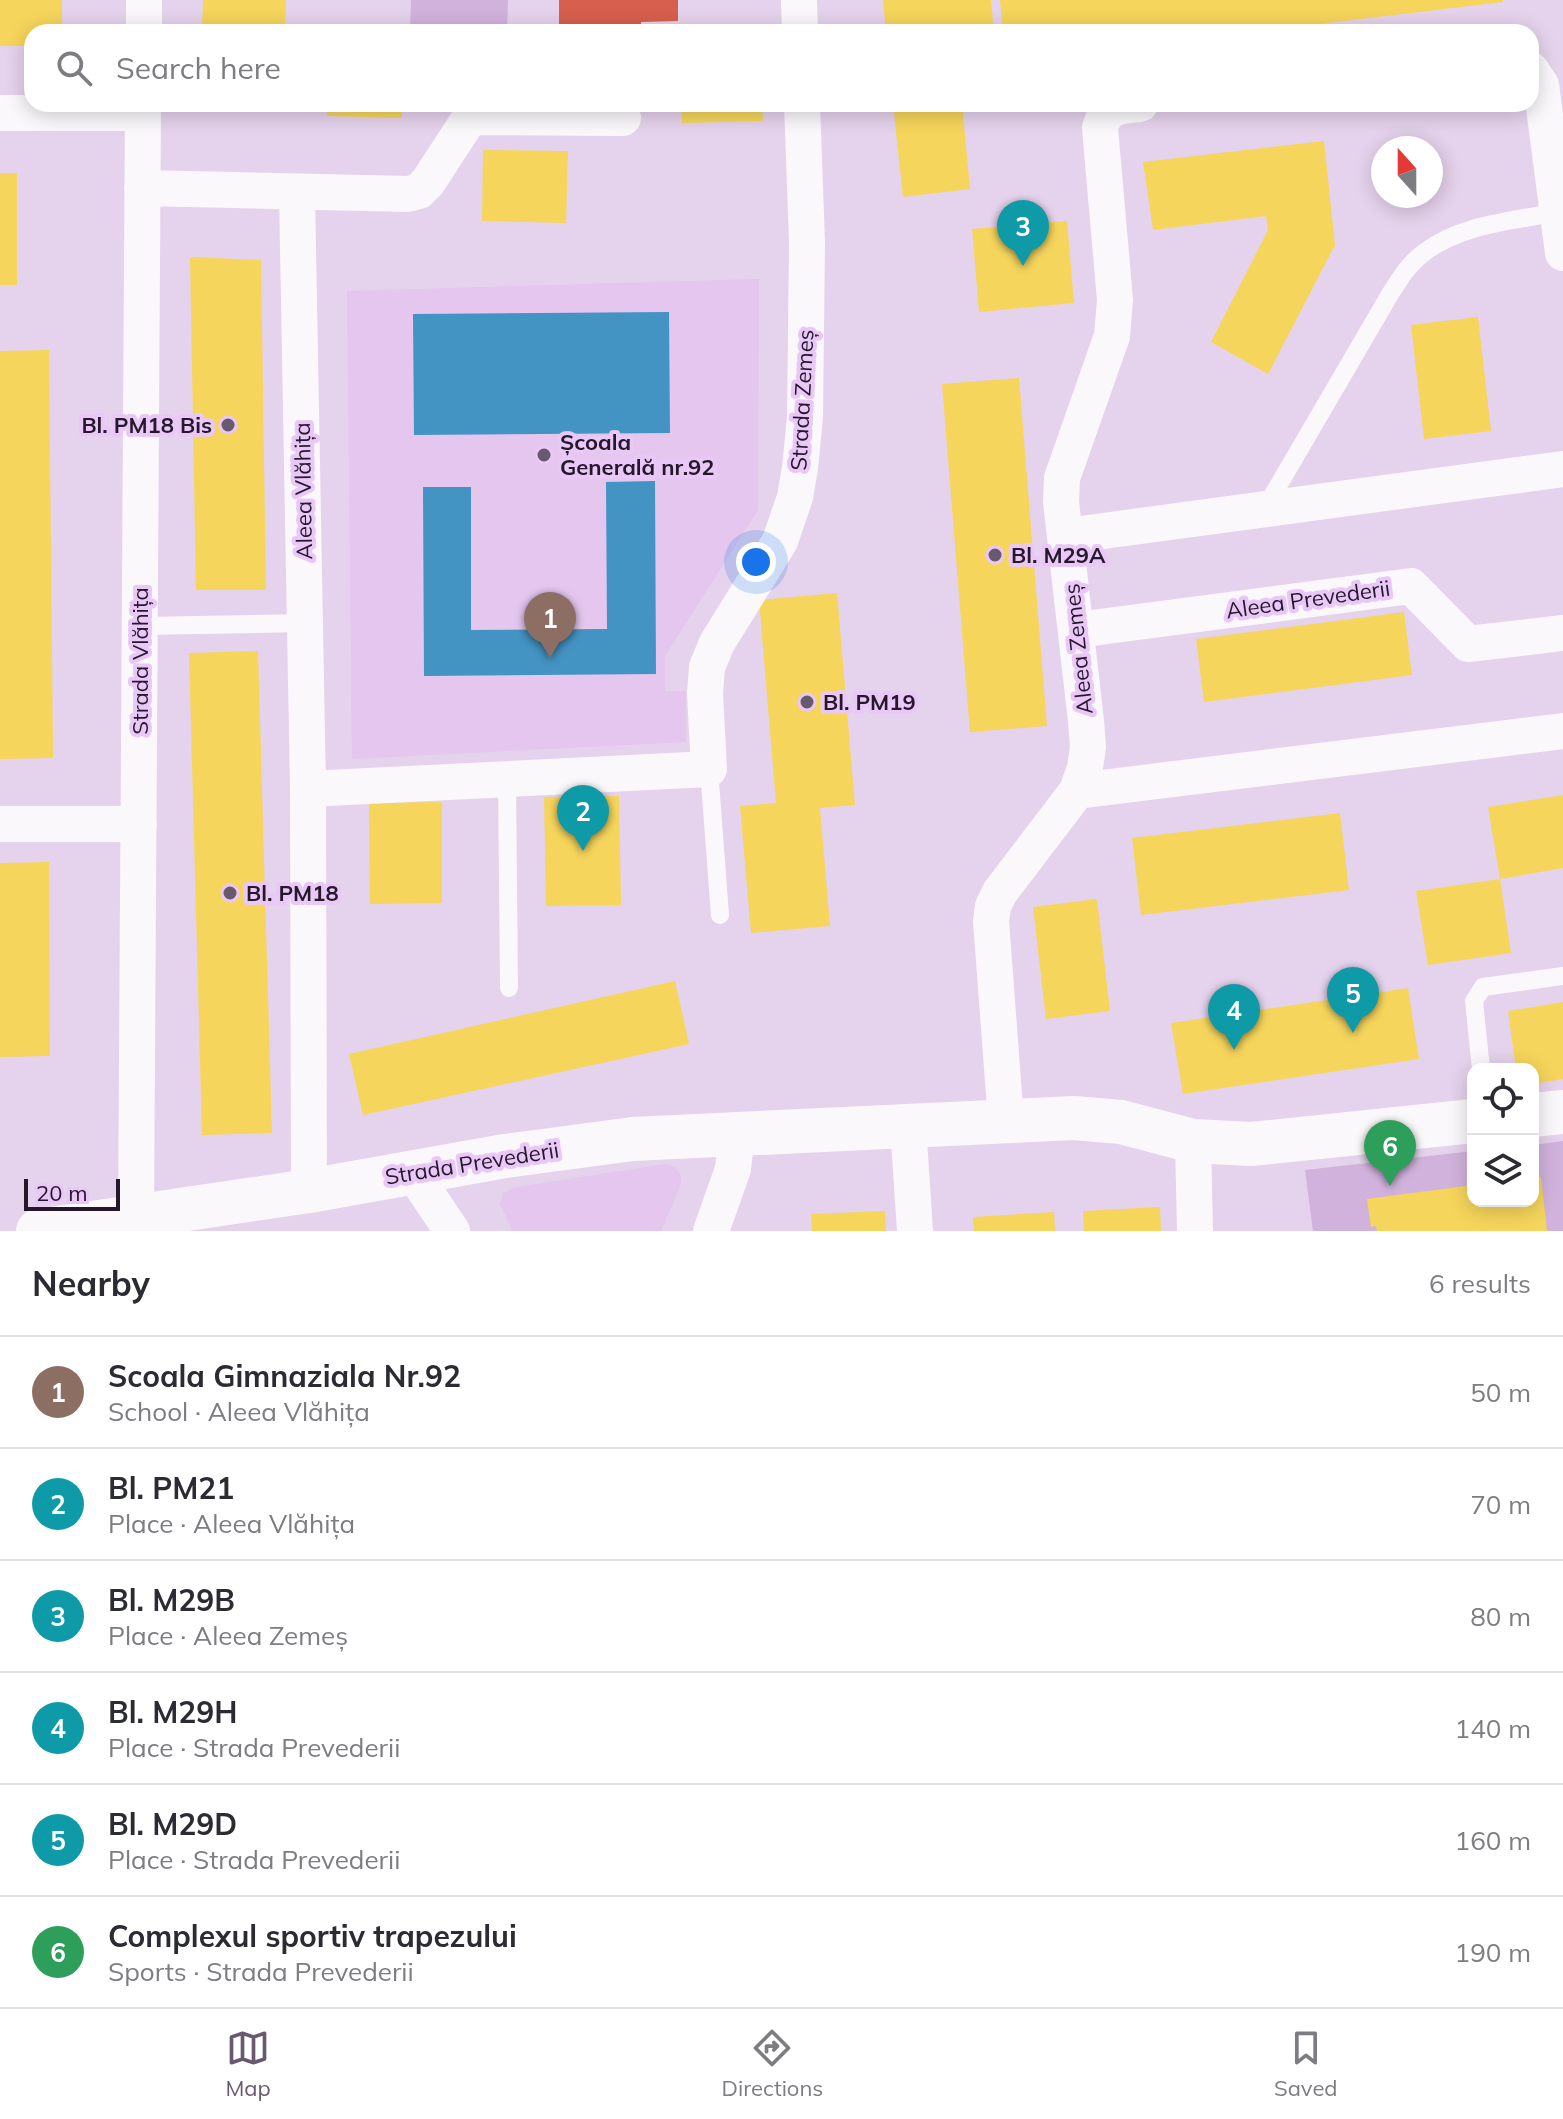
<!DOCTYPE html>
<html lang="en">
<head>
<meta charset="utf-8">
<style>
  :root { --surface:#fff; --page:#f2f2f3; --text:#2b2b33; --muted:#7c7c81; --line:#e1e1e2; --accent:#68596e }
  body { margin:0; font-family:Mulish,sans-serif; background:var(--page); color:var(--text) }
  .controls { position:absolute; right:24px; bottom:24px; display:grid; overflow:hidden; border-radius:16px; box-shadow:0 4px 20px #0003 }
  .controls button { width:72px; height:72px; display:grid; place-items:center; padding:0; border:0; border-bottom:2px solid var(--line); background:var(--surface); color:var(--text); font:40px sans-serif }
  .compass { position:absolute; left:1371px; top:136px; width:72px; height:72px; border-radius:50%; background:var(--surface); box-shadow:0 4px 20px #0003; rotate:339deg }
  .scale { position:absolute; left:24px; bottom:20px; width:96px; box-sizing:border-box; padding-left:8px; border:4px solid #25182a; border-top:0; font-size:22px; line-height:28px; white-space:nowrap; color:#25182a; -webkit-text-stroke:6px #e9c7f7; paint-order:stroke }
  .you { position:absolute; left:756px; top:562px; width:28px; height:28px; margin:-20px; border:6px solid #fff; border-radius:50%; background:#1a73e8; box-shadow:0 0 0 12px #1a73e833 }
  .badge { display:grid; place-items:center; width:52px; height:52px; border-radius:50%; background:var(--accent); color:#fff; font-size:26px; font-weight:700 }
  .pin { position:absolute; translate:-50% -66px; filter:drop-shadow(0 2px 4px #0008) }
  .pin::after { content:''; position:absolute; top:42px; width:28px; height:24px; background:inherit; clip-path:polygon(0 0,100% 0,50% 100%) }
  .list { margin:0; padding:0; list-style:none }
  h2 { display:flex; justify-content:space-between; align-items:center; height:104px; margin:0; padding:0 32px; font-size:34px }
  h2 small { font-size:26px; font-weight:400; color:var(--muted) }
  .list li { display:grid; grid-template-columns:52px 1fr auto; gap:24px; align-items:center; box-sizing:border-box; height:112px; padding:0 32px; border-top:2px solid var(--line) }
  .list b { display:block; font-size:30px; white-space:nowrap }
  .list p { margin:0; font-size:26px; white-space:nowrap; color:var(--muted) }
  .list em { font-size:26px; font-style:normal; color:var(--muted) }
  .icon { flex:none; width:44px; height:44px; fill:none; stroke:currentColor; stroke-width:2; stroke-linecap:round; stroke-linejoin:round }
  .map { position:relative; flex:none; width:1563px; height:1231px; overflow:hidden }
  .search { position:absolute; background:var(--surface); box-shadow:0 4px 20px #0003; left:24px; right:24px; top:24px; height:88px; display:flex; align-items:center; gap:20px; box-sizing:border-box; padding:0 28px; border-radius:24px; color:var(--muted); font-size:30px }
  .sheet { height:776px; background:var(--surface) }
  nav { display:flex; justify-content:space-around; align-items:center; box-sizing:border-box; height:112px; border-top:2px solid var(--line); background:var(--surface); font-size:22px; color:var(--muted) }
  nav a { display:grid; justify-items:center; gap:4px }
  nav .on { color:var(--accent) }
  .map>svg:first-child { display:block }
  .built { fill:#e4c6ef }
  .green { fill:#d1b2dc }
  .homes { fill:#f6d55c }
  .shops { fill:#d6604d }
  .schools { fill:#4393c3 }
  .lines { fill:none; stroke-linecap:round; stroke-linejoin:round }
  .service { stroke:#fbf8fc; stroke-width:18 }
  .minor { stroke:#fbf8fc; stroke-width:36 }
  .tertiary { stroke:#fbf8fc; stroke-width:44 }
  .poi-dot { fill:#68596e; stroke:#e9c7f7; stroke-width:3 }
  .labels { text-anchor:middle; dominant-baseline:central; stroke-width:8; stroke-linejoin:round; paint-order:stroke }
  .street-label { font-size:22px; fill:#25182a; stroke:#e9c7f7 }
  .poi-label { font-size:22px; font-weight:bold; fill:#25182a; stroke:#e9c7f7; text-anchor:start }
</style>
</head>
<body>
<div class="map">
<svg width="1563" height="1231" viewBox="0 0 1563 1231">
  <rect width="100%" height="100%" fill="#e5d2ec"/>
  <!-- built -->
  <path class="built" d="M759,279L758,510L665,656V691H686V742L352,759L347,291Z
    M666,1164L675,1167L681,1176L680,1187L661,1231H513L500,1204L503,1193L517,1187Z"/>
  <!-- green -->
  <path class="green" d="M411,0H508L507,32H410Z
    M1563,1141V1231H1313L1305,1170L1473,1151V1201H1533V1145Z"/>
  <!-- homes -->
  <path class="homes" d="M0,0H62V32H32V46H0Z
    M203,0H286L285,32H202Z
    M883,0H991L994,32H886Z
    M1000,0H1503V2L1252,32H1003Z
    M327,104H402V118L327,116Z
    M681,104H762L763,121L682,123Z
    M893,104H962L970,189L903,197Z
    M1324,141L1335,245L1268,374L1211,342L1268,230L1266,216L1153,230L1143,162Z
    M483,150L568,151L566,223L482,221Z
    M0,173H17V285H0Z
    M1067,221L1074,303L979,312L972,229Z
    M190,257L261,260L266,590H196Z
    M1478,317L1491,431L1424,439L1411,325Z
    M49,350L53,758L0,759V351Z
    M1019,378L1047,726L970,732L942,384Z
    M837,593L855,805L820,808L830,926L751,933L740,806L776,803L759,600Z
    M1404,612L1412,675L1204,702L1196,639Z
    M258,651L272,1133L202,1135L189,653Z
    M1563,795V868L1500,879L1511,953L1428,965L1416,891L1500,879L1488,807Z
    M619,796L621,905L546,906L544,797Z
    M442,802V903L370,904L369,803Z
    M1340,813L1349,890L1141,915L1132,838Z
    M49,862L50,1056L0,1057V863Z
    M1097,899L1110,1011L1046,1019L1033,907Z
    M675,981L689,1044L363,1115L349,1054Z
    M1408,988L1419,1059L1183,1094L1171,1023Z
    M1563,1002V1079L1533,1084V1069H1516L1508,1011Z
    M1541,1177L1547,1231H1377L1376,1226L1371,1227L1367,1199L1473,1185V1201H1533V1178Z
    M1160,1207L1161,1231H1084L1083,1211Z
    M885,1211L886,1231H812L811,1214Z
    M1054,1212L1055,1231H974L973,1217Z"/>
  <!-- shops -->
  <path class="shops" d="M559,0H678V21L641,22V32H559Z"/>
  <!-- schools -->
  <path class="schools" d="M669,312L670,433L414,435L413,314Z
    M655,481L656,674L424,676L423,487H471V630L607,629L606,482Z"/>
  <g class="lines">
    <!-- service -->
    <path class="service" d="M1264,510L1389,296C1399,280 1409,263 1425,252C1462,224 1513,221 1558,212
      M140,626L305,623
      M709,769L720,915
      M507,779L509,988
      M1481,1069L1474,1001L1483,987L1563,976"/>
    <!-- minor -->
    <path class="minor" d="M799,0L800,32
      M144,32V0
      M1531,70L1541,85L1563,253
      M0,113H143
      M142,188L408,194L419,191L428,182L469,119L482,117L623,118
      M297,193L308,789L309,1191
      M1066,536L1563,469
      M1077,630L1411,586L1468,644L1563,633
      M308,789L709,769L705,694L707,667L717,643L780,541L795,497L800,468L805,417L807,242L802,104
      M1077,791L1563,731
      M0,824H139
      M1006,1121L991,921L993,906L1000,892L1077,791L1085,768L1088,747L1086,721L1061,502L1062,478L1112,336L1115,300L1100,128C1106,106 1120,106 1140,104
      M908,1125L915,1231
      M1193,1141L1195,1231
      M413,1173L452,1231
      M136,1218L143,104
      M711,1231L733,1169L737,1133"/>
    <!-- tertiary -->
    <path class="tertiary" d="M1533,1115L1563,1112
      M38,1231L309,1191L505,1156L633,1139L1074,1118L1121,1122L1193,1141L1251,1144L1473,1121"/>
  </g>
  <!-- markers -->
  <g class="poi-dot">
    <circle cx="228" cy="425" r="8"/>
    <circle cx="544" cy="455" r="8"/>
    <circle cx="995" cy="555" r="8"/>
    <circle cx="807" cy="702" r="8"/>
    <circle cx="230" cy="893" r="8"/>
  </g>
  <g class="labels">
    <!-- street labels -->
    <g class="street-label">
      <text transform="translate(802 400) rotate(-87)">Strada Zemeș</text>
      <text transform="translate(303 491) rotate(-91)">Aleea Vlăhița</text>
      <text transform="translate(1308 599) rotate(-8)">Aleea Prevederii</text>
      <text transform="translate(1078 649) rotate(-96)">Aleea Zemeș</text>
      <text transform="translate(140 661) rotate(-90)">Strada Vlăhița</text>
      <text transform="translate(472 1163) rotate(-9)">Strada Prevederii</text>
    </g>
    <!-- poi labels -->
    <g class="poi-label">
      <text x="212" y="425" text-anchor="end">Bl. PM18 Bis</text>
      <text x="560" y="442">Școala<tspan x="560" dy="25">Generală nr.92</tspan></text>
      <text x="1011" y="555">Bl. M29A</text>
      <text x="823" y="702">Bl. PM19</text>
      <text x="246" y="893">Bl. PM18</text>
    </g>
  </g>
</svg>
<div class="controls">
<button><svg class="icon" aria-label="locate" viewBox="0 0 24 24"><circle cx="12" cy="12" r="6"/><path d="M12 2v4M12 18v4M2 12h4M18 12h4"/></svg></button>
<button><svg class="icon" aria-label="layers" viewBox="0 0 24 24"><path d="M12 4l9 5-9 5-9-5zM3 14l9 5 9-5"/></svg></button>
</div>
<svg class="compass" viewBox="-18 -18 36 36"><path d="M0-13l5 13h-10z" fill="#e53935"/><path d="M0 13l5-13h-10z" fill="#7c7c81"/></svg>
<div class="scale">20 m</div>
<div class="you"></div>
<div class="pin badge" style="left:550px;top:658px;background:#8d6e63">1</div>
<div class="pin badge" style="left:583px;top:851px;background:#0f9aa8">2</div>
<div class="pin badge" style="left:1023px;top:266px;background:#0f9aa8">3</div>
<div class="pin badge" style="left:1234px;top:1050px;background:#0f9aa8">4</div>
<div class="pin badge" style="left:1353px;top:1033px;background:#0f9aa8">5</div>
<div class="pin badge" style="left:1390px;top:1186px;background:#2e9e5b">6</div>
<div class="search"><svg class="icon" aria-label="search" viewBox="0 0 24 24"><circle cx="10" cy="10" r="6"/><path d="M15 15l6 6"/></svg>Search here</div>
</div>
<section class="sheet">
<h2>Nearby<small>6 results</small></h2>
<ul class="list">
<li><span class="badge" style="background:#8d6e63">1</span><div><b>Scoala Gimnaziala Nr.92</b><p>School · Aleea Vlăhița</p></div><em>50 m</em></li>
<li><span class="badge" style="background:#0f9aa8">2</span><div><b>Bl. PM21</b><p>Place · Aleea Vlăhița</p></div><em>70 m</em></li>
<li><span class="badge" style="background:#0f9aa8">3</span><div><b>Bl. M29B</b><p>Place · Aleea Zemeș</p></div><em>80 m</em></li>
<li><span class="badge" style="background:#0f9aa8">4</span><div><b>Bl. M29H</b><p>Place · Strada Prevederii</p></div><em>140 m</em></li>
<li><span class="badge" style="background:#0f9aa8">5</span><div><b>Bl. M29D</b><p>Place · Strada Prevederii</p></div><em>160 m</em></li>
<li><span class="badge" style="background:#2e9e5b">6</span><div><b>Complexul sportiv trapezului</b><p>Sports · Strada Prevederii</p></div><em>190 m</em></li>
</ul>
</section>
<nav>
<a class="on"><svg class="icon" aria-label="map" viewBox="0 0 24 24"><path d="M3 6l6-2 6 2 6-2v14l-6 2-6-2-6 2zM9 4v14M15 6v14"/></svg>Map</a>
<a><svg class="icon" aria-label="directions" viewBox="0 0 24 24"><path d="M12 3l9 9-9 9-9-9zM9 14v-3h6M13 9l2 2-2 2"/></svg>Directions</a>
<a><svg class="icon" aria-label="saved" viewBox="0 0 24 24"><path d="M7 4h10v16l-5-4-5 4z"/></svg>Saved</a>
</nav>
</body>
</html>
